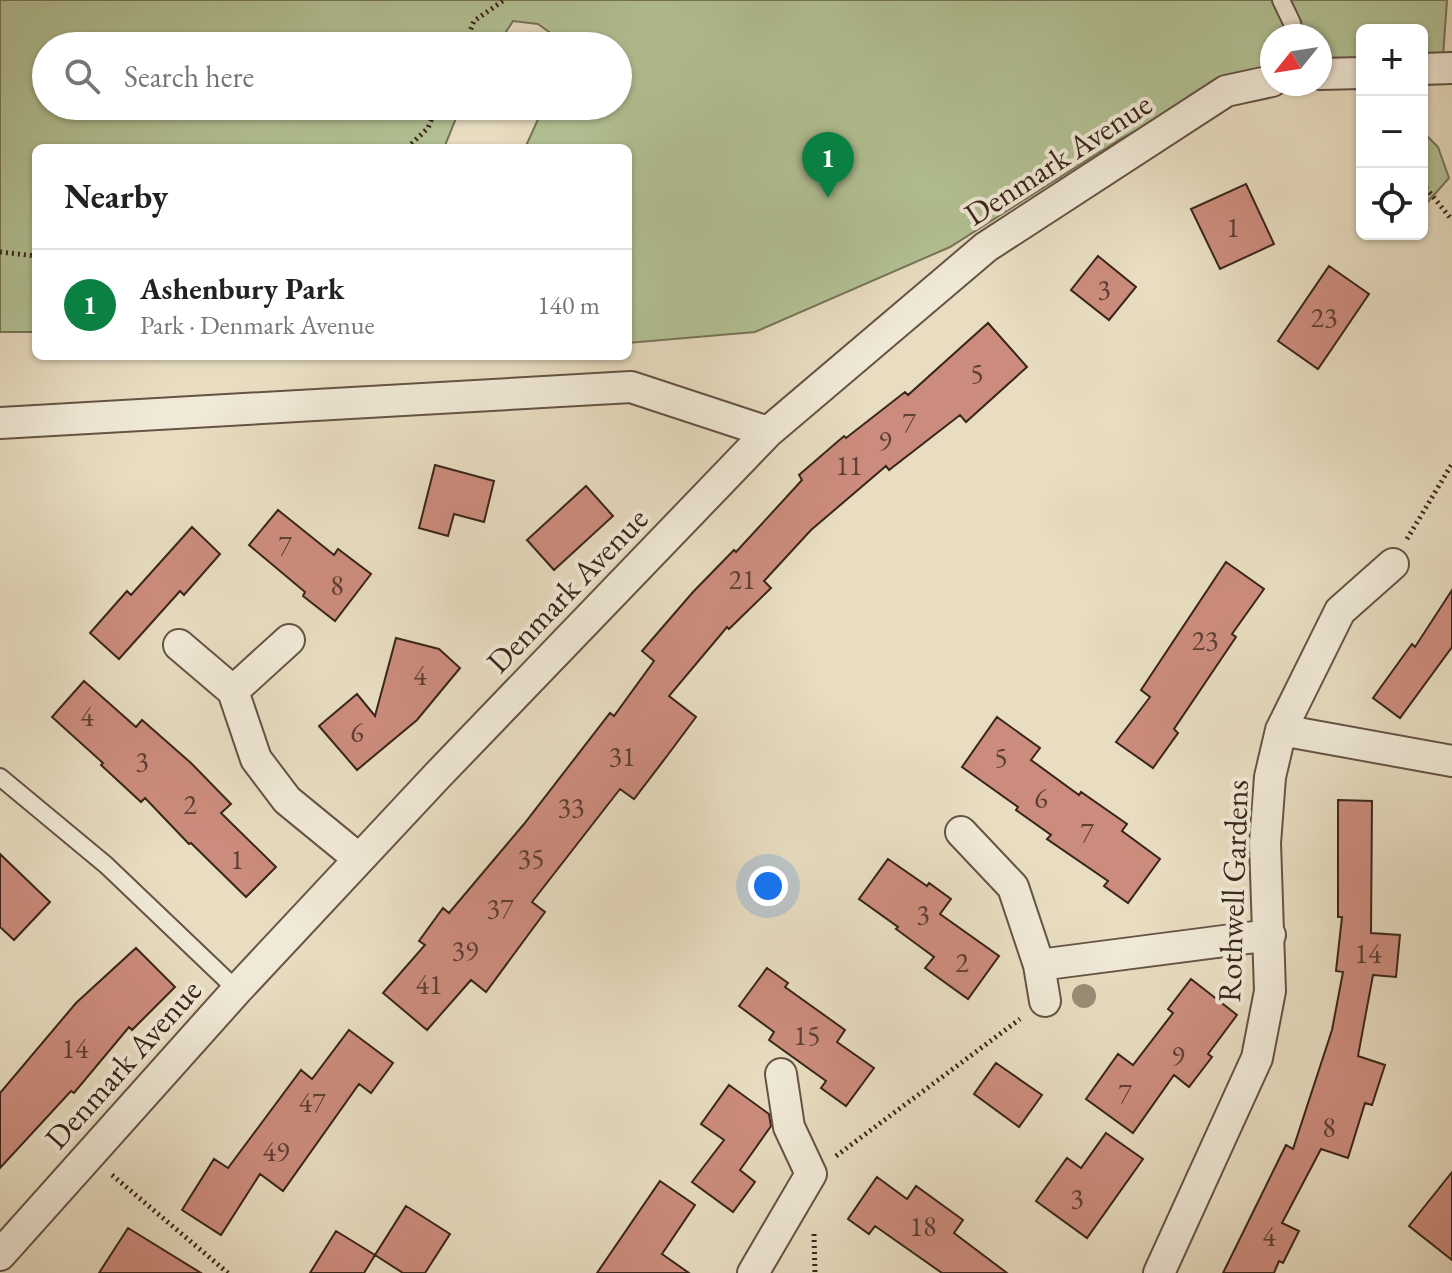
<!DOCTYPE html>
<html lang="en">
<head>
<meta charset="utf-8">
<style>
  :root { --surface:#fff; --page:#f6f6f6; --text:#222; --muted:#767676; --line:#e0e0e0; --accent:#0b8043 }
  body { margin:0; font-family:"EB Garamond",serif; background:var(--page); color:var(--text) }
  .controls { position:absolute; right:24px; top:24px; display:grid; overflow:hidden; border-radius:12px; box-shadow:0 2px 6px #0004 }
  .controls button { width:72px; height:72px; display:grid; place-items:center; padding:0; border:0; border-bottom:2px solid var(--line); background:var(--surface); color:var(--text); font:40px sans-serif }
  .compass { position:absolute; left:1260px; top:24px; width:72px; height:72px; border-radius:50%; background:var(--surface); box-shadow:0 2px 6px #0004; rotate:240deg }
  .you { position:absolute; left:768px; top:886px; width:28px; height:28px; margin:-20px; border:6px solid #fff; border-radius:50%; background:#1a73e8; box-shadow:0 0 0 12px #1a73e833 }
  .badge { display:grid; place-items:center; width:52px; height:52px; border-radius:50%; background:var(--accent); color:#fff; font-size:26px; font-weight:700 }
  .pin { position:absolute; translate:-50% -66px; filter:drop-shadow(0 2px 4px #0008) }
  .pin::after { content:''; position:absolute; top:42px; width:28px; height:24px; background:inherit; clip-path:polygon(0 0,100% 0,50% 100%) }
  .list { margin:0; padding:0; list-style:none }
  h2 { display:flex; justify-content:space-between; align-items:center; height:104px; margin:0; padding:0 32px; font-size:34px }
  h2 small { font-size:26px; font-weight:400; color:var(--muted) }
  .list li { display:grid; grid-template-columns:52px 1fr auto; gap:24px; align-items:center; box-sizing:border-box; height:112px; padding:0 32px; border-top:2px solid var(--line) }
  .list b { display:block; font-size:30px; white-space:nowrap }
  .list p { margin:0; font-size:26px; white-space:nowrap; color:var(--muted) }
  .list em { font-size:26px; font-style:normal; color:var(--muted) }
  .icon { flex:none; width:44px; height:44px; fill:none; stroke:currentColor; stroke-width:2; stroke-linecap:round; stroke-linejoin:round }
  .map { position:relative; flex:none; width:1452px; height:1273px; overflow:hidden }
  .search { position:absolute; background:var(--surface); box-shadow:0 2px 6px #0004; left:32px; top:32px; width:600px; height:88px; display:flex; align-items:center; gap:20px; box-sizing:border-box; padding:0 28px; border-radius:44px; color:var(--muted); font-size:30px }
  .panel { position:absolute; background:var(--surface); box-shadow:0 2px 6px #0004; left:32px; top:144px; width:600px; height:216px; border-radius:12px }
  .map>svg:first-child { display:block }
  .green { fill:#b3c295; stroke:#767458; stroke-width:2 }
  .building { fill:#cc8c7d; stroke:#39251b; stroke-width:2 }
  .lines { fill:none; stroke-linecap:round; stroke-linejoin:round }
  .service-casing { stroke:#655344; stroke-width:20 }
  .minor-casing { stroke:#655344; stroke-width:34 }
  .path { stroke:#39251b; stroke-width:5; stroke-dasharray:2 4; stroke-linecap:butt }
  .service { stroke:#f0e9d7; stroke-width:16 }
  .minor { stroke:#f0e9d7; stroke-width:30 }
  .tree { fill:#998d77 }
  .labels { text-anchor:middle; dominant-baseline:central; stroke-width:8; stroke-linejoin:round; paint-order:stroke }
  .number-label { font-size:28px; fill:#5e3f34 }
  .street-label { font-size:32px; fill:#39251b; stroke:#f0e9d7 }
</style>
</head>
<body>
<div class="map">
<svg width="1452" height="1273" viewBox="0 0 1452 1273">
  <rect width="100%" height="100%" fill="#e8ddc1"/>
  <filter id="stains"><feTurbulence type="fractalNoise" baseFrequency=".0025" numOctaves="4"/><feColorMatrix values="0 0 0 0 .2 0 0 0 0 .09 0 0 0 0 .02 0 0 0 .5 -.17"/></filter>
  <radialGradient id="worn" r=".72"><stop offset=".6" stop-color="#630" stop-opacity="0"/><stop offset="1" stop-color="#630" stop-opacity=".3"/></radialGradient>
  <!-- green -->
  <path class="green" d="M0,0H1447L1443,57L1422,60V30H1362V66L1320,71V36H1272V76L1231,81L1122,138L950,247L755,332L628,343V148H525L544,106H618V46H560V40L538,24L513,21L497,46H46V106H461L444,148H36V332H0Z
    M1422,131L1438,147L1449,178L1426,204L1422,200Z"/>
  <!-- building -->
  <path class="building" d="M1246,184L1274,244L1220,269L1191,209Z
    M1098,256L1136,287L1109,320L1071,290Z
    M1329,266L1369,294L1318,369L1278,341Z
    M988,323L1027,367L966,422L960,415L889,470L886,466L811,530L764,581L771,588L729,629L727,627L669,696L696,717L667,756L634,799L620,789L532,902L545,912L486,992L471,980L427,1030L383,993L425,945L419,941L443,908L449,913L524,824L610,713L614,716L654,661L642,651L693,592L734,550L736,552L802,480L799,475L844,436L846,438L905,392L908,395Z
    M435,465L494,481L484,522L454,514L448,536L419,528Z
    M586,486L613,516L554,570L527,540Z
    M278,510L334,555L338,549L371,574L335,621L303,596L305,592L249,545Z
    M192,527L220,554L184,595L180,591L119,659L90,633L127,591L131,595Z
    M1226,562L1264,589L1232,634L1236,637L1174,729L1178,733L1153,768L1116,742L1150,697L1141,690Z
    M1452,590V647L1400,718L1373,698L1412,644L1415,647Z
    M396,638L439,649L460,668L417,720L357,770L319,726L357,694L375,716Z
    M84,681L136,727L142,720L191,763L231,804L221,813L276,867L246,897L191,843L189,844L145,798L141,802L101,765L103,763L52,717Z
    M997,717L1040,748L1031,760L1079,795L1081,792L1127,824L1122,831L1160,859L1128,903L1104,886L1108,881L1047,839L1051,835L1016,810L1018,807L962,767Z
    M1338,800L1372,801L1371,933L1400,935L1396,977L1373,975L1358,1056L1385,1065L1372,1105L1365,1103L1348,1158L1321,1149L1282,1223L1299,1231L1283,1263L1279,1261L1274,1273H1223L1286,1145L1293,1149L1332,1030L1343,972L1336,971L1342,917H1338Z
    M0,854L50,902L14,940L0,927Z
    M888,859L927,886L929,883L951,899L940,914L999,956L968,999L925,968L934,957L896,929L898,927L859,899Z
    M136,948L175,987L132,1030L129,1027L74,1093L71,1091L0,1168V1093L76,1003Z
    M767,968L788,983L785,987L845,1030L837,1042L874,1068L846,1106L821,1088L826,1081L769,1040L774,1032L739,1006Z
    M1191,979L1237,1015L1208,1054L1212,1057L1189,1087L1174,1075L1133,1133L1086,1099L1118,1054L1133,1065L1173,1013L1168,1009Z
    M349,1030L393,1063L371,1093L359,1084L283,1191L260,1174L221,1235L182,1210L214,1159L228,1168L301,1070L312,1079Z
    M996,1063L1042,1095L1019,1127L974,1094Z
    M729,1085L769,1114L771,1126L740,1170L755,1182L733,1212L692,1182L724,1140L701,1124Z
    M1106,1133L1143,1159L1087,1238L1036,1201L1067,1158L1081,1168Z
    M1452,1172V1260L1409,1226Z
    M877,1177L907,1199L916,1186L963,1220L954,1233L1007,1273H942L875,1226L869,1234L848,1219Z
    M660,1181L695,1205L662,1254L689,1273H597Z
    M406,1206L450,1234L425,1273H403L375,1255Z
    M128,1228L201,1273H99Z
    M336,1231L375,1255L364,1273H310Z"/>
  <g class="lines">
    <!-- service casing -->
    <g class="service-casing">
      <path id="service" d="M1281,0L1292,23L1295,36
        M0,777L106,865L237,990"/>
    </g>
    <!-- minor casing -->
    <g class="minor-casing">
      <path id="minor" d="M1422,69L1452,68
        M1320,74L1362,73
        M0,423L631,387L768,432
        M179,645L233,691L256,759L287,800L359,859
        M233,691L289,640
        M1281,730L1452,761
        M961,832L1013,887L1039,965L1270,935
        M1039,965L1045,1001
        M0,1255L237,990L437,776L768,432L986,247L1226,91L1272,81
        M753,1273L811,1174L789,1127L781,1074
        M1159,1273L1257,1058L1270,991L1265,843L1270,777L1281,730L1340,611L1393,564"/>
    </g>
    <!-- path -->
    <path class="path" d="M464,46L474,21L504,0
      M407,148L428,128L437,106
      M1422,183L1452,220
      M0,252L36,256
      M1407,539L1452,464
      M836,1156L1020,1019
      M112,1175L228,1273
      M814,1234L815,1273"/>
    <!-- service -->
    <use href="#service" class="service"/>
    <!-- minor -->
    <use href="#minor" class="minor"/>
  </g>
  <!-- trees -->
  <circle class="tree" cx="1084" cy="996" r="12"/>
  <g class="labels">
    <!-- number labels -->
    <g class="number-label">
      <text x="1233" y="227">1</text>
      <text x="1104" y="289">3</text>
      <text x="1324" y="317">23</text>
      <text x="977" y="373">5</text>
      <text x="909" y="422">7</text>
      <text x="885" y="440">9</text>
      <text x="849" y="465">11</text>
      <text x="285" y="545">7</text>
      <text x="742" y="579">21</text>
      <text x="337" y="585">8</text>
      <text x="1205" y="640">23</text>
      <text x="420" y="675">4</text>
      <text x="87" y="716">4</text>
      <text x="357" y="732">6</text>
      <text x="622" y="756">31</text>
      <text x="1001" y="757">5</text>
      <text x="142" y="761">3</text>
      <text x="1041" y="798">6</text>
      <text x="190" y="804">2</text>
      <text x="571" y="807">33</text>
      <text x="1087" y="832">7</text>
      <text x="531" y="858">35</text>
      <text x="237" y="859">1</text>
      <text x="500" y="908">37</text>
      <text x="923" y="914">3</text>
      <text x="465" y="950">39</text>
      <text x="1368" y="953">14</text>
      <text x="962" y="962">2</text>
      <text x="429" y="984">41</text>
      <text x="807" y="1035">15</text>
      <text x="75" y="1048">14</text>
      <text x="1178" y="1055">9</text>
      <text x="1125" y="1093">7</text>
      <text x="312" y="1102">47</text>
      <text x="1329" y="1127">8</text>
      <text x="276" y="1151">49</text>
      <text x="1077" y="1198">3</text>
      <text x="923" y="1226">18</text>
      <text x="1269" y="1236">4</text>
    </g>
    <!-- street labels -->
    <g class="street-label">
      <text transform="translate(1058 159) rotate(-33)">Denmark Avenue</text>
      <text transform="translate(567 590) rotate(-46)">Denmark Avenue</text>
      <text transform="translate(1233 891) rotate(-88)">Rothwell Gardens</text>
      <text transform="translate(123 1064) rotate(-48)">Denmark Avenue</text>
    </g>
  </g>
  <rect width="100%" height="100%" filter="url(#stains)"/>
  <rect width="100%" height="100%" fill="url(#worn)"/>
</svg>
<div class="controls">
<button>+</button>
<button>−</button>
<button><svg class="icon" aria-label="locate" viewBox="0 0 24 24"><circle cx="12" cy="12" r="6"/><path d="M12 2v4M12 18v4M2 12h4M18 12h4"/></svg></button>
</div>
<svg class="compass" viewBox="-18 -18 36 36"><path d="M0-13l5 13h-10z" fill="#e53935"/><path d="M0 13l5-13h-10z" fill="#767676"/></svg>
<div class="you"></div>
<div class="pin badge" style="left:828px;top:198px">1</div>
<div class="search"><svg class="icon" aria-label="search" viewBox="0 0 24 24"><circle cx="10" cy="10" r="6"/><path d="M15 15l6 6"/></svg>Search here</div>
<section class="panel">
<h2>Nearby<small></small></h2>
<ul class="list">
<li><span class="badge">1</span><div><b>Ashenbury Park</b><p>Park · Denmark Avenue</p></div><em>140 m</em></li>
</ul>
</section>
</div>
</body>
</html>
